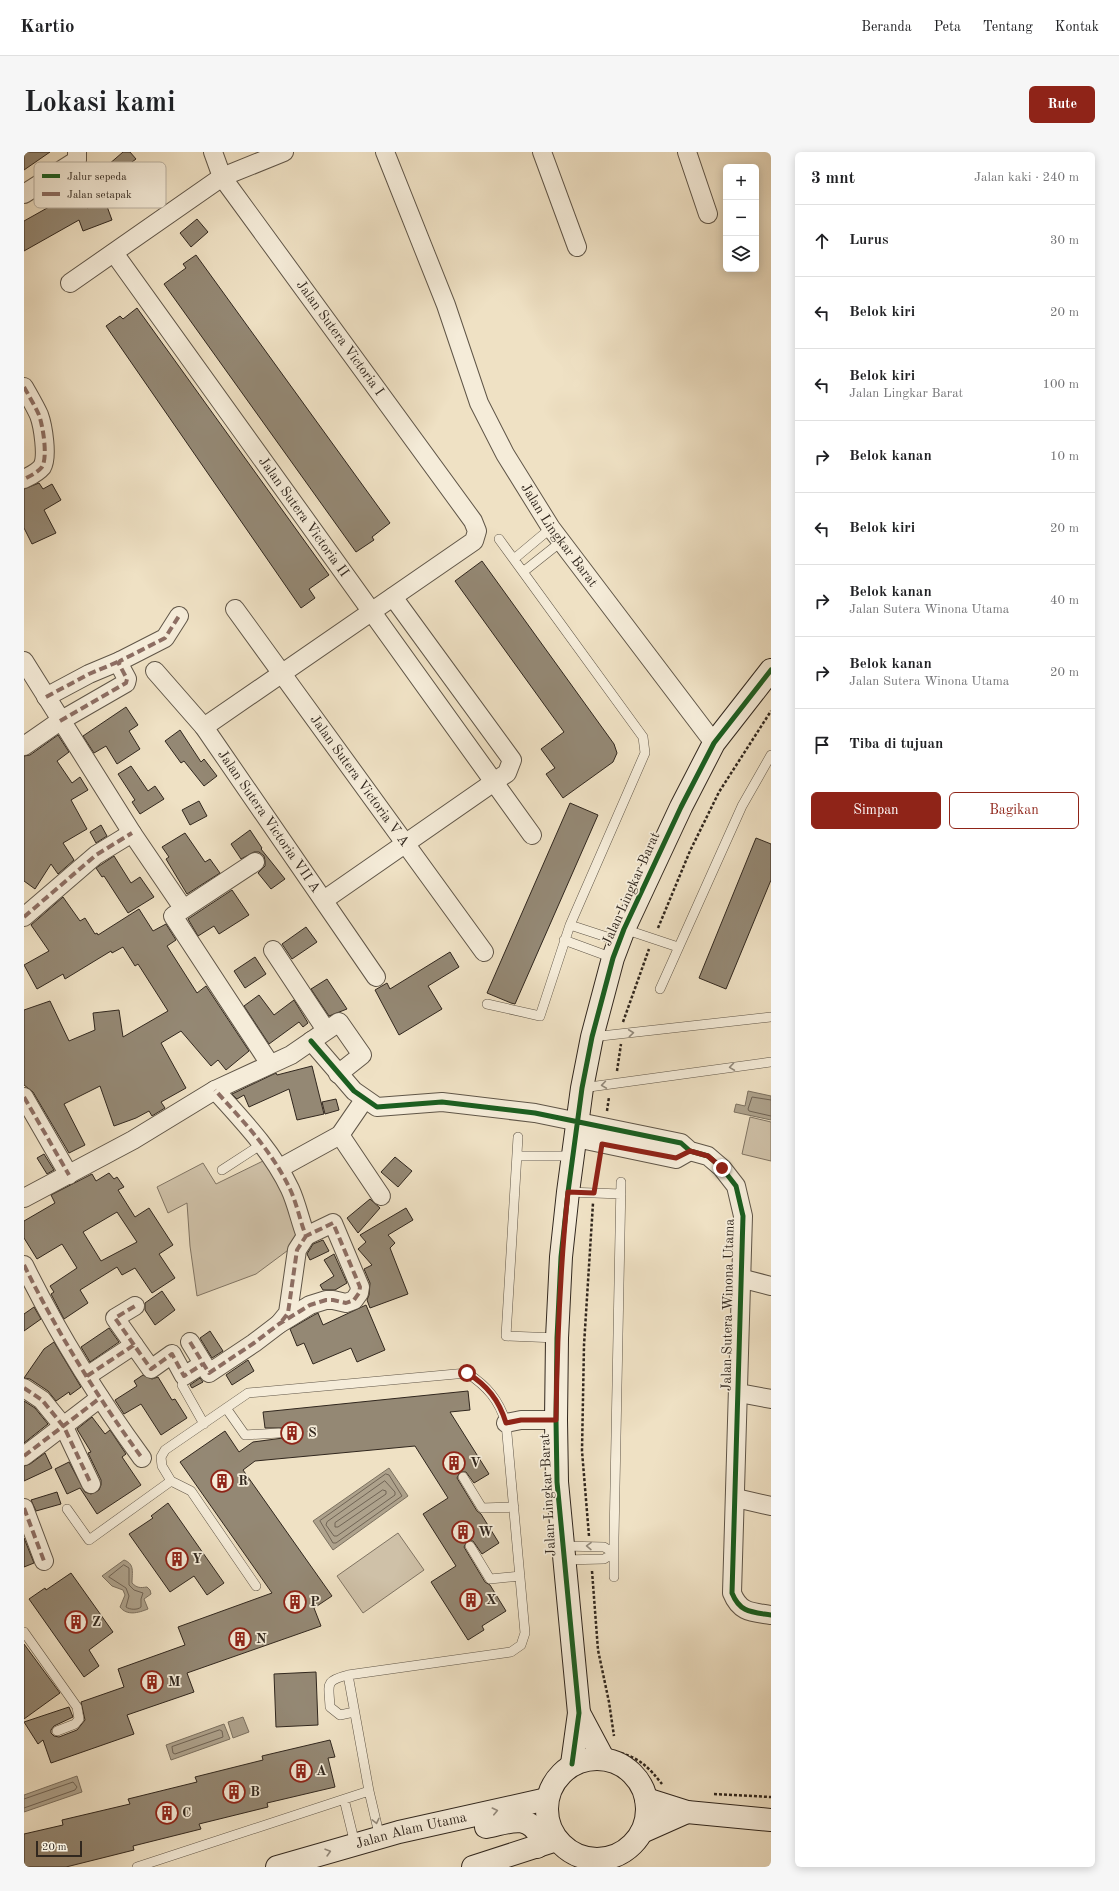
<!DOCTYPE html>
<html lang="id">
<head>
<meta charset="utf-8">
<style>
  :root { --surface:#fff; --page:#f6f6f6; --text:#202124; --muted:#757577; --line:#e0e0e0; --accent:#8f2418 }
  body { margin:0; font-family:"Old Standard TT",serif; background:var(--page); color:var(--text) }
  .controls { position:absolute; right:12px; top:12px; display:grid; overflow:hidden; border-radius:6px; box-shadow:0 2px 10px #0003 }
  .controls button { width:36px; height:36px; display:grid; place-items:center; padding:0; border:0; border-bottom:1px solid var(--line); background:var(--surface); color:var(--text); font:20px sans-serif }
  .scale { position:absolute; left:12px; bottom:10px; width:46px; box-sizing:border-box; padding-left:4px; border:2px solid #31271e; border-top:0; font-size:11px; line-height:14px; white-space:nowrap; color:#31271e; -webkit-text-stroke:3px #f5ecd9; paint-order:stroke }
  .stop { position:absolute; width:12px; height:12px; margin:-9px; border:3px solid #8f2418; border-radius:50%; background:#fff }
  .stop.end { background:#8f2418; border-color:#fff; box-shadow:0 1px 4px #0008 }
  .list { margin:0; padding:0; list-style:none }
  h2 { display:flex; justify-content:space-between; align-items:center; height:52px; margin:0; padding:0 16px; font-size:17px }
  h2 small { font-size:13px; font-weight:400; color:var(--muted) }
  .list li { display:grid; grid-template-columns:26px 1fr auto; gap:12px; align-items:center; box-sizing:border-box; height:72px; padding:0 16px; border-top:1px solid var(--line) }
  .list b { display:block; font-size:15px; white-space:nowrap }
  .list p { margin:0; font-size:13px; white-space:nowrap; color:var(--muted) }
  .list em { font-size:13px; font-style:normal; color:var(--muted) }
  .actions { display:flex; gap:8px; padding:12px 16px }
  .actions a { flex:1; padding:9px 0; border:1px solid var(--accent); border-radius:6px; text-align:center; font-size:14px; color:var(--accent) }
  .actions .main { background:var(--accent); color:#fff }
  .icon { flex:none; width:22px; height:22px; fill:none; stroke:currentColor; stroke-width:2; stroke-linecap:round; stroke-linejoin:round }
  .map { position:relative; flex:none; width:747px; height:1715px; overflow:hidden; border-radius:6px }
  header { display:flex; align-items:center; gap:24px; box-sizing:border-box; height:56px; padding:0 20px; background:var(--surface); border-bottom:1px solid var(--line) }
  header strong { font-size:19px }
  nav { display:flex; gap:22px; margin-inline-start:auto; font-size:14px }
  .intro { display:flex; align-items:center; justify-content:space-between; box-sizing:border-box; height:96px; padding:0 24px }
  h1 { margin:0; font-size:28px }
  .button { padding:10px 18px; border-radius:6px; background:var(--accent); color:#fff; font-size:14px; font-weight:700 }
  main { display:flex; gap:24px; padding:0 24px }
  aside { flex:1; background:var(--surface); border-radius:6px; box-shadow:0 2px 10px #0003 }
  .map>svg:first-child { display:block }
  .green { fill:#cfc1a8; stroke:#807463 }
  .water { fill:#aea28c; stroke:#7c7160 }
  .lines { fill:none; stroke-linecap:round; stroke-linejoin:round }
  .shore { stroke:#706455; stroke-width:1 }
  .building { fill:#948874; stroke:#31271e; fill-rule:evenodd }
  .lane-casing { stroke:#605648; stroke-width:10 }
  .street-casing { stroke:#605648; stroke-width:20 }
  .secondary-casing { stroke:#31271e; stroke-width:24 }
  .path { stroke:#31271e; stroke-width:2.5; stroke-dasharray:3 2; stroke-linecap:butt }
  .lane { stroke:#f5ecd9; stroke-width:9 }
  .street { stroke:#f5ecd9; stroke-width:18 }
  .secondary { stroke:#f5ecd9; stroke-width:22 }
  .quiet { stroke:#8d6e63; stroke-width:4; stroke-dasharray:8 4; stroke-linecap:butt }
  .cycleway-casing { stroke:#f5ecd9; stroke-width:8 }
  .cycleway { stroke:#1b5e20; stroke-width:5 }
  .oneway { stroke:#938a7c }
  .route { stroke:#8f2418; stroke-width:5 }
  .labels { text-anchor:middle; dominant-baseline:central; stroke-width:3.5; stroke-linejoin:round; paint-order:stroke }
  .street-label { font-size:14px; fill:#31271e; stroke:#f5ecd9 }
  .poi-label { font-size:14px; font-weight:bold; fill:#31271e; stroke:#f5ecd9; text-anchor:start }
  .key { fill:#f5ecd9; stroke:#bab1a1; stroke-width:1 }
  .key-label { font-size:11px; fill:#31271e }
</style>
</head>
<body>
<header>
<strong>Kartio</strong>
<nav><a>Beranda</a><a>Peta</a><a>Tentang</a><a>Kontak</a></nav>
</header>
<div class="intro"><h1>Lokasi kami</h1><a class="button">Rute</a></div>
<main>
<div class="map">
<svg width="747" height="1715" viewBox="0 0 747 1715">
  <rect width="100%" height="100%" fill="#efe1c4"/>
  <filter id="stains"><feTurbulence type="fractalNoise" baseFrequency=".005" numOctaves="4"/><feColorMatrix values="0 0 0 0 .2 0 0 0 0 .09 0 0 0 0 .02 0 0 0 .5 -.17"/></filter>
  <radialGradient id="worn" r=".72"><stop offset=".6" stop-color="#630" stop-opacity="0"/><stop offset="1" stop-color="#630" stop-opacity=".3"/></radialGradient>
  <!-- green -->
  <path class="green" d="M726,965L747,970V1009L718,1002Z
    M241,1008L257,1032L275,1090L232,1122L173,1144L166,1094L163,1051L144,1061L133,1035L179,1011L192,1032Z
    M374,1381L400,1418L339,1461L313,1424Z"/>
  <!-- water -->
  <path class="water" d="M724,939L747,944V968L710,960L712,952L721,954Z
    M365,1316L384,1344L309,1398L289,1369Z
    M100,1408C111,1412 108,1420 108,1431C113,1436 116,1436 123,1435L126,1438L127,1442L120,1447L124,1457C114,1461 103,1464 96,1455L101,1443L99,1438L88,1434L78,1424Z
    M219,1565L225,1580L209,1586L204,1570Z
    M200,1572L206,1587L147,1608L142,1593Z
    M53,1624L58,1640L0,1660V1643Z"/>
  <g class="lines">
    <!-- shore -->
    <path class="shore" d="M747,948L728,945L724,957L725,959L747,964
      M362,1322L365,1323L378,1344L312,1391H309L296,1369Z
      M361,1329L371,1340V1343L313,1384H310L302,1373L303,1370Z
      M359,1338L362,1339V1342L314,1375H311V1371Z
      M100,1413L105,1416V1433L110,1438L119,1441L117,1447V1455C114,1458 106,1458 102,1455L105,1444L102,1436L85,1425Z
      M196,1578L198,1579L199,1585L151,1602L149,1601L148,1595Z
      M0,1647L49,1630L53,1635L51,1638L0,1656"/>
  </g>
  <!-- building -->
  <path class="building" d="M0,0H26L0,18Z
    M99,0H106L112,7L104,13L119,50L117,52L113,47L100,52L89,26L93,24L84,13Z
    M49,36L63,56L81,49L88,68L59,79L55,68L0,99V69L41,46L39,44Z
    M173,67L184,80L167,95L156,81Z
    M172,103L366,371L348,385L350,388L332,400L140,132L162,116L159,112Z
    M113,156L305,423L285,437L291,446L277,456L82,174L96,164L99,167Z
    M15,331L19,337L28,332L37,348L20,358L32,381L8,392L0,376V337Z
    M458,409L590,592L593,601L589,610L539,646L522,622L531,616L517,597L540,580L431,429Z
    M102,555L114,573L105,579L116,597L93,612L82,594L70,601L59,584Z
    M156,578L177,610L180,607L193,624L180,634L160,609L157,611L141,589Z
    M34,583L45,600L33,609L48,631L56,625L64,638L47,648L63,677L39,691L50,708L34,722L27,712L11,737L0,729V604L6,603Z
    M107,614L124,639L131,634L140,647L116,662L108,650L111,648L94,622Z
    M175,649L183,664L166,673L158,658Z
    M546,651L574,663L491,852L487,851L463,841Z
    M77,673L83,684L72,691L66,680Z
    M226,678L238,696L237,697L261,727L247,737L234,721L241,714V709L240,704L235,700H230L217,707L207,692Z
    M161,681L181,710L186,707L196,721L163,742L142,707L145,705L138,695Z
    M732,686L747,692V728L702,837L675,826Z
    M90,704L107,731L116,725L130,745L104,761L80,724L78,725L72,716Z
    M208,738L225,763L195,782L190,774L174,784L164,767Z
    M39,745L56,769L61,766L71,782L73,781L74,783L115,757L129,779L142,772L152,788L143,794L173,841L182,834L225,899L202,918L194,908L187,914L157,879L137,891L162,936L137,950L141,956L128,964L125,959L112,966L90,974L76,934L40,952L61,993L45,1001L9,940L0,933V858L26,849L45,889L71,878L69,861L95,858L99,885L144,859L114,812L111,814L99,795L88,801L87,799L41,827L39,822L13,837L0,813L25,799L7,773Z
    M282,775L293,790L268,807L258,792Z
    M426,800L435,815L404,834L418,857L375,883L351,838L363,831L366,837Z
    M231,805L242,822L221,836L210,819Z
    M303,827L323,857L305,864L287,837Z
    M235,843L250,863L270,848L284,871L279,875L275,870L245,892L220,854Z
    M288,914L300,962L273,968L265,937L225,955L220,943L213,947L208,942L252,921L253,923Z
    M312,947L315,958L301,962L298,950Z
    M20,1002L30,1018L23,1022L13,1006Z
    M371,1005L388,1019L374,1035L357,1020Z
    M85,1021L90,1027L93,1025L100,1035L94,1038L111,1065L125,1056L149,1093L135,1102L151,1126L128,1141L111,1116L98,1123L93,1115L56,1138L64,1151L40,1167L27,1142L30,1140L26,1134L53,1116L38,1092L13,1107L0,1086V1069L31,1051L27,1043L68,1022L72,1029ZM93,1060L113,1090L77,1109L59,1080Z
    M346,1047L356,1056L334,1081L323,1066Z
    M382,1056L389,1068L364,1083L371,1091L366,1096L384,1142L346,1156L343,1148L345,1143L346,1131L340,1117L348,1113L334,1097L342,1090L336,1083Z
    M299,1088L305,1099L286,1108L283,1102L289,1092Z
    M310,1102L323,1131L311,1138H299L296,1133L310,1124L300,1108Z
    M138,1139L151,1158L131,1173L121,1158V1151Z
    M342,1153L361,1198L333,1210L327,1196L289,1212L280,1191L273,1194L266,1177L290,1163L294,1161L299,1173Z
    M10,1155L17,1167L0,1179V1162Z
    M85,1176L95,1190L66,1210L57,1195Z
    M186,1179L199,1199L188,1206L176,1186Z
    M30,1190L57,1235L46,1243L45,1240L32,1249L24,1239L6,1227L0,1226L20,1197Z
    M224,1208L230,1219L208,1233L202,1223Z
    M119,1223L128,1227L134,1225L148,1248L151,1247L163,1266L137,1283L117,1252L100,1262L91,1248L113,1234L110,1229Z
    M176,1226L179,1230L168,1236L166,1233Z
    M444,1239L446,1258L426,1260L465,1322L450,1331L442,1320H436L433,1326L453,1359L457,1362L475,1391L458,1402L449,1389H443L440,1395L461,1430L466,1433L482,1459L458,1474L460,1478L444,1488L407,1430L432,1414L399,1362L424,1346L391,1294L231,1309L219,1318L308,1444L290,1456L297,1474L163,1521L170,1540L103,1563L110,1582L27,1611L19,1588L14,1592L0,1570L45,1555L49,1565L30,1574L27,1578V1581L30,1584L35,1585L53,1578L61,1568L57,1550L100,1535L94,1517L161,1493L154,1475L248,1441L156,1310L201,1279L215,1300L229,1290L259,1286L261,1280L258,1276H241L239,1260Z
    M0,1249L11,1256L24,1272L0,1291Z
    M68,1265L81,1282L86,1278L102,1302L98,1305L117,1333L73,1362L56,1336L43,1342L31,1317L45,1310L61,1340L67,1342L75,1338L77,1333V1328L64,1301L67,1300L53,1277Z
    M21,1301L28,1316L0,1329V1314L6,1312Z
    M33,1340L37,1352L12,1359L7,1348Z
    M144,1351L200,1431L183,1443L170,1424L146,1440L105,1382L129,1366L127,1364Z
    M0,1386L10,1411L0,1415Z
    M47,1421L89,1480L65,1498L75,1514L60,1525L5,1447L21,1436L22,1438Z
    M0,1492L36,1541L0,1567Z
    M292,1520L294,1573L252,1575L250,1522Z
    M306,1588L311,1605L304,1606L311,1635L243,1651L244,1655L175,1672L177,1677L109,1694L110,1698L42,1715H0V1682L39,1673L38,1668L106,1652L104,1647L173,1630L171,1625L239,1608L238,1604Z"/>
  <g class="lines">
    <!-- lane casing -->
    <g class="lane-casing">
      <path id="lane" d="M490,407L527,376
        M499,420L538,389
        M546,773L595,789
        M600,777L654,795
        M540,788L589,806
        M636,837L718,654L747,603
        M463,852L516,864L546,773L621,601L619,585L475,387
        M568,885L747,865
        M558,936L747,910
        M494,985L482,1184L533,1186
        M493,1004H548
        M198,1018L238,992
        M544,1040L597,1042
        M158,1233L180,1272
        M202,1256L221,1283L255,1281
        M439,1325L458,1356L490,1355
        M43,1357L65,1388L147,1329
        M446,1394L466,1427L496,1424
        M539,1394L580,1395L590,1401
        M540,1408L580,1407L590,1401
        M590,1425V1386L597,1030
        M232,1434L167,1339L147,1329L138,1314L137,1305L141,1298L224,1241L443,1221C463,1234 475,1248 482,1271L501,1481L497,1493L487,1500L324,1523L345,1639L356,1686
        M0,1480L53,1555L55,1567L51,1572L33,1579
        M324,1523C300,1529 305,1532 306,1555L316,1563L330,1560
        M320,1647L331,1692
        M113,1715L345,1639"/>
    </g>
    <!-- street casing -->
    <g class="street-casing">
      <g id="street">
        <path id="s1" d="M361,0L422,153L455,251L481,302L527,376L690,591"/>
        <path d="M518,0L553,95"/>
        <path d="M663,0L684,62"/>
        <path d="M0,42L53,8V0"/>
        <path id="s2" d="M90,101L508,683"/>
        <path d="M46,131L198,25L260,0"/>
        <path d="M0,235C5,244 11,254 15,263C19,274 24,305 18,315C13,321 6,324 0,327"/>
        <path id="s3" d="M211,457L460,800"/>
        <path d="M0,509L108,681L159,756"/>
        <path id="s4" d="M131,519L180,575L352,825"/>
        <path d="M22,545L65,522L96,509"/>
        <path d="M180,575L450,389L453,379L449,369L198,25L189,0"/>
        <path d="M0,594L36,569L102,531L103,527L95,512L96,509L141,486L155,464"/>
        <path d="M231,710L149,764L246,912"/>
        <path d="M300,748L483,621L488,608L369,445"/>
        <path d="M0,765L72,703L108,681"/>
        <path d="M249,798L302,878"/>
        <path d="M287,889L330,939L353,955L418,950L511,961L657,991L666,999L684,1004L698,1016L712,1034L719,1064L708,1441C716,1461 728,1460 747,1463"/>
        <path d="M0,945L45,1023"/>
        <path d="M316,983L357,1044"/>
        <path d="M552,986L652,1007L666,999"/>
        <path d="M256,1016L316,983L340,948"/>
        <path d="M0,1046L109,988L191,938L267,903L315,870L338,903L314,922"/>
        <path d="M0,1113C33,1180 74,1246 118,1306"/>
        <path d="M716,1126L747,1134"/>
        <path d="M255,1172L264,1161L273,1098L282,1084"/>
        <path d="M166,1190L185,1221L230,1191L255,1172L286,1153L302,1148H309L322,1151L330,1148L335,1141L336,1135L309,1071L282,1084C276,1069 273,1052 266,1037C248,999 219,969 191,938"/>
        <path d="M110,1193L91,1166L111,1154"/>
        <path d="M63,1224L110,1193L127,1217L148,1202L160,1224L179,1212"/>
        <path d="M0,1236L18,1248L40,1275L67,1332"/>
        <path d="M715,1241L747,1247"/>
        <path d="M482,1271L497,1268H532"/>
        <path d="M0,1304L76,1246"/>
        <path d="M712,1346L747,1354"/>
        <path d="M0,1356L20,1409"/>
      </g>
    </g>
    <!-- secondary casing -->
    <g class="secondary-casing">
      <g id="secondary">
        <path d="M555,1561L579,1606"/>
        <circle cx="573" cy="1657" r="50"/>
        <path d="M548,1612L555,1561L533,1330L532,1268L533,1186L537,1105L544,1040L558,936L568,885L589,806L600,777L657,655L690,591L747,518"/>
        <path d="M622,1647L663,1660L747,1668"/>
        <path d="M462,1675C484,1671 504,1660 516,1685L513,1695"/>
        <path d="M618,1680L663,1660"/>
        <path id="s5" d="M253,1715L375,1680L523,1647"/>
        <path d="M449,1715L526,1690"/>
      </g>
    </g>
    <!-- path -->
    <path class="path" d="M634,776L666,699L695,640L747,559
      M599,870L625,797
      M593,919L597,892
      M583,959L585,945
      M572,1031L575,1008
      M565,1384L558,1299L560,1193L569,1051
      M568,1419L574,1498L585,1550L590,1584
      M597,1601C617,1607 625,1616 638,1632
      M690,1642L747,1645"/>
    <!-- lane -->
    <use href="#lane" class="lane"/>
    <!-- street -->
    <use href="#street" class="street"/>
    <!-- secondary -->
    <use href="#secondary" class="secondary"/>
    <!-- quiet -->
    <path class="quiet" d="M0,235C5,244 11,254 15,263C19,274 24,305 18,315C13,321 6,324 0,327
      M22,545L65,522L96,509
      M36,569L102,531L103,527L95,512L96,509L141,486L155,464
      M0,765L72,703L108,681
      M0,945L45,1023
      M0,1113C33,1180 74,1246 118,1306
      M258,1169L264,1161L273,1098L282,1084
      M166,1190L185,1221L230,1191L255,1172L286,1153L302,1148H309L322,1151L330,1148L335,1141L336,1135L309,1071L282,1084C276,1069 273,1052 266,1037C248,999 219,969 191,938
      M110,1193L91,1166L111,1154
      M63,1224L110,1193L127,1217L148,1202L160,1224L179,1212
      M0,1236L18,1248L40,1275L67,1332
      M0,1304L76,1246
      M0,1356L20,1409"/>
    <!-- cycleway casing -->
    <g class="cycleway-casing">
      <path id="cycleway" d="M287,889L330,939L353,955L418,950L511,961L657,991L666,999L684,1004L698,1016L712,1034L719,1064L708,1441C716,1461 728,1460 747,1463
        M548,1612L555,1561L533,1330L532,1268L533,1186L537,1105L544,1040L558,936L568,885L589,806L600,777L657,655L690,591L747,518"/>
    </g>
    <!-- cycleway -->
    <use href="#cycleway" class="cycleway"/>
  </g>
  <!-- one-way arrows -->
  <defs><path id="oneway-chevron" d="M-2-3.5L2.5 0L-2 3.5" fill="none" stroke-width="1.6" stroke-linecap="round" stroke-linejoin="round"/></defs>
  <g class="oneway">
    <use href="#oneway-chevron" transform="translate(607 881) rotate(-6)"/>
    <use href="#oneway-chevron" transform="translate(708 915) rotate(172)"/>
    <use href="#oneway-chevron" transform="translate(580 933) rotate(172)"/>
    <use href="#oneway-chevron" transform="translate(565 1394) rotate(-179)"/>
    <use href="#oneway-chevron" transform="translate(471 1659) rotate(-13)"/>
    <use href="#oneway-chevron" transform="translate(352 1669) rotate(77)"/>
    <use href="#oneway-chevron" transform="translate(304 1700) rotate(-16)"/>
  </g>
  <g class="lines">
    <!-- route -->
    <path class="route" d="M443,1221C463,1233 475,1248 482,1271L497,1268H532C533,1192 536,1116 544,1040L570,1041L578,992L652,1006L666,999L684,1004L698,1016"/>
  </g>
  <!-- icons -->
  <defs>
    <g id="building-ring" transform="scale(1.15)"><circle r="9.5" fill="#f5ecd9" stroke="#8f2418" stroke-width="1.5"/><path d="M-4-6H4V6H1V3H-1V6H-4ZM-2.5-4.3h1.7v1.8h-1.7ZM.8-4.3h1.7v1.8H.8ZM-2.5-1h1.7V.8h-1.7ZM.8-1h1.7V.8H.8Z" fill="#8f2418"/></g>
  </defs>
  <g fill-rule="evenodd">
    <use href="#building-ring" x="268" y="1281"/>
    <use href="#building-ring" x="430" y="1311"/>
    <use href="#building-ring" x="198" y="1329"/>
    <use href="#building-ring" x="439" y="1380"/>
    <use href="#building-ring" x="153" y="1407"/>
    <use href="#building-ring" x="447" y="1448"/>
    <use href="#building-ring" x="271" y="1450"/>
    <use href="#building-ring" x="52" y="1470"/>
    <use href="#building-ring" x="216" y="1487"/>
    <use href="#building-ring" x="128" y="1530"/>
    <use href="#building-ring" x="277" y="1619"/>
    <use href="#building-ring" x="210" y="1640"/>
    <use href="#building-ring" x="143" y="1661"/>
  </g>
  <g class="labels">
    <!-- street labels -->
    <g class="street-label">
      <text transform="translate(316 186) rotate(54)">Jalan Sutera Victoria I</text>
      <text stroke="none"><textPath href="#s2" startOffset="325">Jalan Sutera Victoria II</textPath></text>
      <text stroke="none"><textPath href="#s1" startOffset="423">Jalan Lingkar Barat</textPath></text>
      <text stroke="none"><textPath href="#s3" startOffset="212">Jalan Sutera Victoria V A</textPath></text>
      <text stroke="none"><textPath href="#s4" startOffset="189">Jalan Sutera Victoria VII A</textPath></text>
      <text transform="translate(607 737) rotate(-66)">Jalan Lingkar Barat</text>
      <text transform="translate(704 1153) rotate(-89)">Jalan Sutera Winona Utama</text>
      <text transform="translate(524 1343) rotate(-93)">Jalan Lingkar Barat</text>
      <text stroke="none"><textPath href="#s5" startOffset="139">Jalan Alam Utama</textPath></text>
    </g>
    <!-- poi labels -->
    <g class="poi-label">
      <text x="284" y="1281">S</text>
      <text x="446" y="1311">V</text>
      <text x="214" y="1329">R</text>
      <text x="454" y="1380">W</text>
      <text x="168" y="1407">Y</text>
      <text x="462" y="1448">X</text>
      <text x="286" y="1450">P</text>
      <text x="68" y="1470">Z</text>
      <text x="232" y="1487">N</text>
      <text x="144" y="1530">M</text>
      <text x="292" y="1619">A</text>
      <text x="226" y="1640">B</text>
      <text x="158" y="1661">C</text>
    </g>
  </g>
  <!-- legend -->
  <rect x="10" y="10" width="132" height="46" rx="6" class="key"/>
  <rect x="18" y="22" width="18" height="4" fill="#1b5e20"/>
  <rect x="18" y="40" width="18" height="4" fill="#8d6e63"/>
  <g class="key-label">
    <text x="43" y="28">Jalur sepeda</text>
    <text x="43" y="46">Jalan setapak</text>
  </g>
  <rect width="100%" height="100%" filter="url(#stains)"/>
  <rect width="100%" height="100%" fill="url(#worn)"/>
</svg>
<div class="controls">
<button>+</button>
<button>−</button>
<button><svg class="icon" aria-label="layers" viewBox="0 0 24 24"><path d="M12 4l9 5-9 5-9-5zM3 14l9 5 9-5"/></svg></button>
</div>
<div class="scale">20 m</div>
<div class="stop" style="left:443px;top:1221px"></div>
<div class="stop end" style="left:698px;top:1016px"></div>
</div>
<aside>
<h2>3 mnt<small>Jalan kaki · 240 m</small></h2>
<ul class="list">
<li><svg class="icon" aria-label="ahead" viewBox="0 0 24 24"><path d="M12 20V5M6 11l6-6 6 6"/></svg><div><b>Lurus</b></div><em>30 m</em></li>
<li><svg class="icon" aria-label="left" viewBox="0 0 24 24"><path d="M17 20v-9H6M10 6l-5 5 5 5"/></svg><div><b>Belok kiri</b></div><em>20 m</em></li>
<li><svg class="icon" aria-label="left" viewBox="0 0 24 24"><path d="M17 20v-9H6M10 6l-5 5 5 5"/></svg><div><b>Belok kiri</b><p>Jalan Lingkar Barat</p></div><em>100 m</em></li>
<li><svg class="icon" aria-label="right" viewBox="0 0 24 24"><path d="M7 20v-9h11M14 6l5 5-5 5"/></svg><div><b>Belok kanan</b></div><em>10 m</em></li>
<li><svg class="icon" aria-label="left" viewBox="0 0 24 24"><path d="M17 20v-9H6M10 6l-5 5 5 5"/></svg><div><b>Belok kiri</b></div><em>20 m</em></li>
<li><svg class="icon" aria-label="right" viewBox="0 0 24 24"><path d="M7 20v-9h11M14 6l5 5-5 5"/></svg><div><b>Belok kanan</b><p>Jalan Sutera Winona Utama</p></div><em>40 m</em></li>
<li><svg class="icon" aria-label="right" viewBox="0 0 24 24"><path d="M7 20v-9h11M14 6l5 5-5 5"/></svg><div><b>Belok kanan</b><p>Jalan Sutera Winona Utama</p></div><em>20 m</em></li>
<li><svg class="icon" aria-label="arrive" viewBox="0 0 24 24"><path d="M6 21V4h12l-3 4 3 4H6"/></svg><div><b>Tiba di tujuan</b></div></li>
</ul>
<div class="actions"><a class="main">Simpan</a><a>Bagikan</a></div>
</aside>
</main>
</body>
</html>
